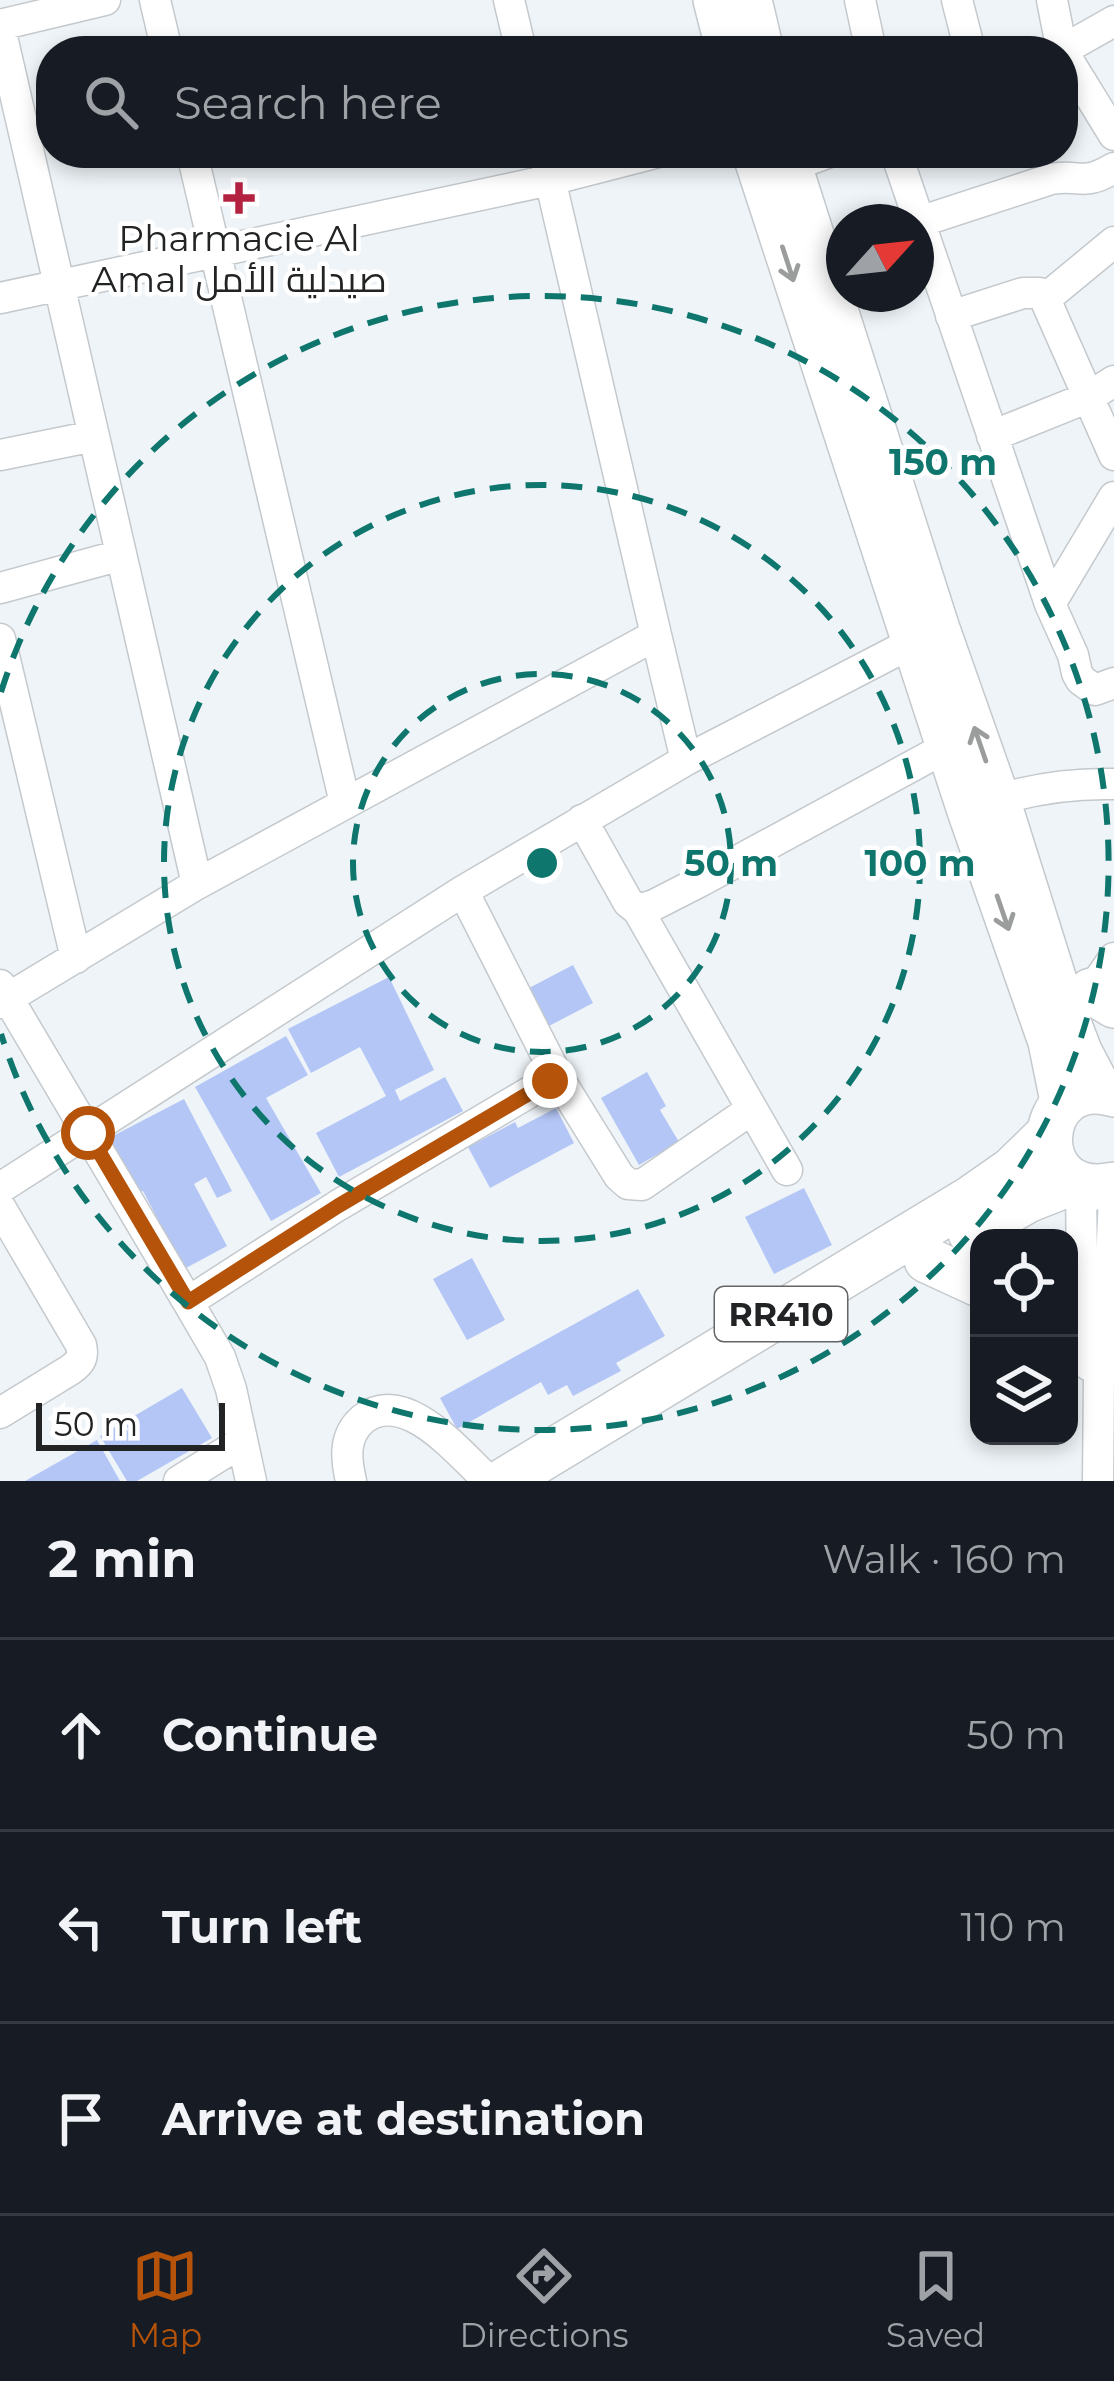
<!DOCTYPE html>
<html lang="en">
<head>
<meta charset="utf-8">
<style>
  :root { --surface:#171b24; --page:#242831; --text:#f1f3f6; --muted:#9ea1a6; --line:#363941; --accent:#b45309 }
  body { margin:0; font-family:Montserrat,Cairo,sans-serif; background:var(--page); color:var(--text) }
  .controls { position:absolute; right:36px; bottom:36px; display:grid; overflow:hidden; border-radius:24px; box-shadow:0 6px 18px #0003 }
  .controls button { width:108px; height:108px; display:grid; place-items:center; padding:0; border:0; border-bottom:3px solid var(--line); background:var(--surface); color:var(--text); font:60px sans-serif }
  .compass { position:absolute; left:826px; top:204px; width:108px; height:108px; border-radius:50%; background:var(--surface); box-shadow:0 6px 18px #0003; rotate:63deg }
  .scale { position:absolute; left:36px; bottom:30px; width:189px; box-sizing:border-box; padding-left:12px; border:6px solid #212324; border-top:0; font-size:33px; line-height:42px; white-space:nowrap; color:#212324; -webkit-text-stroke:9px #fff; paint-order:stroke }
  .stop { position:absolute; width:36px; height:36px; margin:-27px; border:9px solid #b45309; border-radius:50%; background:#fff }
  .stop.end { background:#b45309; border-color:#fff; box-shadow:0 3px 12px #0008 }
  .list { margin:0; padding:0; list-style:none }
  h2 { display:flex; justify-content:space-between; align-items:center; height:156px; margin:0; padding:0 48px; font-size:51px }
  h2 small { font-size:39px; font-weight:400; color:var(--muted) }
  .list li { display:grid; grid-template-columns:78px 1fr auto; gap:36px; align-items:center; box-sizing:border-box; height:192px; padding:0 48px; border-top:3px solid var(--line) }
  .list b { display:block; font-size:45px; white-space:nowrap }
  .list em { font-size:39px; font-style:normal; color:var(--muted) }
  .icon { flex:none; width:66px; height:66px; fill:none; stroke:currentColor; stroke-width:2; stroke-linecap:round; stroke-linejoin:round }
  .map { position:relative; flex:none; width:1114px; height:1481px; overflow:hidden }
  .search { position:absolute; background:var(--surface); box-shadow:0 6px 18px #0003; left:36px; right:36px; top:36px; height:132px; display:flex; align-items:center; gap:30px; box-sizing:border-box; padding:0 42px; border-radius:48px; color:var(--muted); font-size:45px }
  .sheet { height:732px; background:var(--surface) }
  nav { display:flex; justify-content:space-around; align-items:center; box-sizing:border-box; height:168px; border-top:3px solid var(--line); background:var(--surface); font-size:33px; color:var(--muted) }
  nav a { display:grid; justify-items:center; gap:6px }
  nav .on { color:var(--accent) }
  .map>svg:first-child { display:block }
  .building { fill:#b4c6f6 }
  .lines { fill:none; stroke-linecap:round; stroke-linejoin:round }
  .minor-casing { stroke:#c4c9cd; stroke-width:33 }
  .major-casing { stroke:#c4c9cd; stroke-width:42 }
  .highway-casing { stroke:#c4c9cd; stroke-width:48 }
  .minor { stroke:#fff; stroke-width:30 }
  .major { stroke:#fff; stroke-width:39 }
  .highway { stroke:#fff; stroke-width:45 }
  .oneway { stroke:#9b9c9c }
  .route { stroke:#b45309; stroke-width:15 }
  .ring { fill:none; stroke:#0f766e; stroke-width:6; stroke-dasharray:21 15 }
  .poi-dot { fill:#b42242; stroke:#fff; stroke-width:4.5 }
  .labels { text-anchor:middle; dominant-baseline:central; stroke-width:9; stroke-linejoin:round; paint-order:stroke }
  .shield { fill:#fff; stroke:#646566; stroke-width:3 }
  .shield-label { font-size:33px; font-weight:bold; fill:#212324 }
  .poi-label { font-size:36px; fill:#212324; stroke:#fff }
  .centre { fill:#0f766e; stroke:#fff; stroke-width:6 }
  .ring-label { font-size:36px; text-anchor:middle; font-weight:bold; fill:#0f766e; stroke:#fff; stroke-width:9; stroke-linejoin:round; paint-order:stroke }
</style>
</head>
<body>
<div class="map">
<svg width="1114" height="1481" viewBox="0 0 1114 1481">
  <rect width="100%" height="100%" fill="#eff4f8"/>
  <!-- building -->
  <path class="building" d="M573,965L593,1003L549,1026L529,988Z
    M389,977L434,1070L395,1090L400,1101L445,1077L463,1111L339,1177L316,1133L386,1096L360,1047L311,1073L288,1029Z
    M286,1036L308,1075L266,1098L321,1193L271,1221L195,1087Z
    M647,1072L666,1106L660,1110L679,1142L639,1165L601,1098Z
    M184,1099L232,1191L217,1198L206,1177L194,1184L227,1246L184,1269L143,1191L138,1193L109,1138Z
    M556,1108L574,1143L490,1188L468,1147L515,1122L518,1128Z
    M804,1188L832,1245L774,1274L745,1217Z
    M472,1258L505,1320L467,1340L433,1279Z
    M638,1289L665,1336L616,1363L621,1371L573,1396L567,1385L548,1395L541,1382L457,1429L440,1398Z
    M182,1388L212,1438L137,1481H127L100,1436Z
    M97,1440L120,1481H25Z"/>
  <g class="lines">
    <!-- minor casing -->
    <g class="minor-casing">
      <path id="minor" d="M155,0L167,51
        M509,0L521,51
        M860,0L871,51
        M957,0L970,51
        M1052,0L1062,51
        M0,25L105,0
        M0,28L197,884
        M1061,51L1114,21
        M1063,52L1114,135
        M192,153L345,803
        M896,153L1050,604L1073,655L1077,673L1081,680L1095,690L1114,683
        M776,172L827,153
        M919,222L1051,179C1083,174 1082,187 1114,168
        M0,298L550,180L655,153
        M1045,299L1114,242
        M951,316L1023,293H1039L1045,299L1114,455
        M992,436L1089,397L1114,381
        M0,455L94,436
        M0,588L121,555
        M1050,604L1114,497
        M656,635L686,760
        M0,639L76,958
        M979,806C1023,790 1067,783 1114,784
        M582,820L628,902L638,910L654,905L699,882L947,747
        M638,910L787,1170
        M0,985L188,1302L337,1206L557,1076L463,891
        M1075,1002L1091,991L1114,958
        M0,1003L197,884L656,635L544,153
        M557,1076L619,1176L628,1184L642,1185L752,1109
        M1081,1185L1082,1274L1092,1353
        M0,1188L463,891L686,760L929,634
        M0,1207L81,1345C84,1358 80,1363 70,1370L0,1413
        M188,1302L220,1357L231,1389L251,1481
        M179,1481L242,1442
        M351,1481C346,1459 343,1436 363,1419C406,1386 459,1454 489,1481
        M1098,1481L1099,1376L1108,1325L1114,1199"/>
    </g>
    <!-- major casing -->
    <g class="major-casing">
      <path id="major" d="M713,0L726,51
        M752,0L764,51
        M752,153L967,811L1048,1042L1061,1106
        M788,153L939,626L1000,799L1066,1009L1082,1051L1103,1091"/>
    </g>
    <!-- highway casing -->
    <g class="highway-casing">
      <path id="highway" d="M1091,991L1114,1005
        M1114,1094C1032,1070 1024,1204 1114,1185
        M971,1233L1027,1200L1073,1182
        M927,1260L979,1284
        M1069,1340L1093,1359
        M504,1481L972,1198L1012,1170L1048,1135"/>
    </g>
    <!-- minor -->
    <use href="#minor" class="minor"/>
    <!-- major -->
    <use href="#major" class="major"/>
    <!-- highway -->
    <use href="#highway" class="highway"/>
  </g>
  <!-- one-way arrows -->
  <defs><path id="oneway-shaft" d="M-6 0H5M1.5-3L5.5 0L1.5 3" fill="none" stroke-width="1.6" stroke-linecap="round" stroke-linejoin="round" transform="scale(3)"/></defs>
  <g class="oneway">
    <use href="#oneway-shaft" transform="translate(788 264) rotate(72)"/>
    <use href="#oneway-shaft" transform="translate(980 744) rotate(-109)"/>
    <use href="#oneway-shaft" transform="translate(1003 913) rotate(71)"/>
  </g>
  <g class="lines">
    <!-- route -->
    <path class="route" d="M88,1133L188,1302L338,1206L550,1081"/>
  </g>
  <!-- distance rings -->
  <g class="ring">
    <circle cx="542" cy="863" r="189"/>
    <circle cx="542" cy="863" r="378"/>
    <path d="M1 692A567 567 0 1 1 1 1034"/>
  </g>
  <!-- markers -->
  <path class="poi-dot" d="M233 180h12v12h12v12h-12v12h-12v-12h-12v-12h12z"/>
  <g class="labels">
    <!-- shield labels -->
    <rect class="shield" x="715" y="1287" width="132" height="54" rx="9"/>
    <g class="shield-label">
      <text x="781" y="1314">RR410</text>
    </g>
    <!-- poi labels -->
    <g class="poi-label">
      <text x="239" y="238">Pharmacie Al<tspan x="239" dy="41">Amal صيدلية الأمل</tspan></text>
    </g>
  </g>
  <circle cx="542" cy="863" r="18" class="centre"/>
  <g class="ring-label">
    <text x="943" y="475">150 m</text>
    <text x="731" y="876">50 m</text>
    <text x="920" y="876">100 m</text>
  </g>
</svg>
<div class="controls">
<button><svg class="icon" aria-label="locate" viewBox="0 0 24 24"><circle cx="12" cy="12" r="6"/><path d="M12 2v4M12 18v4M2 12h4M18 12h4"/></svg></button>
<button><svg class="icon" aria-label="layers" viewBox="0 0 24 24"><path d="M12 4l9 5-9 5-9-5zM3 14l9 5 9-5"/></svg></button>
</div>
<svg class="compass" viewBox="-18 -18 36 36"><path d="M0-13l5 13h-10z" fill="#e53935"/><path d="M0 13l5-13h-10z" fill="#9ea1a6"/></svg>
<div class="scale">50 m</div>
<div class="stop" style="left:88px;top:1133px"></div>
<div class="stop end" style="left:550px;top:1081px"></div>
<div class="search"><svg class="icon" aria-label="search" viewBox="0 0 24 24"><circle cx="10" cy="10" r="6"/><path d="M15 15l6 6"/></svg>Search here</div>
</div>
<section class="sheet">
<h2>2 min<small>Walk · 160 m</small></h2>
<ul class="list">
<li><svg class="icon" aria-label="ahead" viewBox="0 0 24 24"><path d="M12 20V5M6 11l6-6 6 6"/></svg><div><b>Continue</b></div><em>50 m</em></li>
<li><svg class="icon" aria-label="left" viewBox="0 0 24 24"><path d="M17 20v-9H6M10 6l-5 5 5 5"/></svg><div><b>Turn left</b></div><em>110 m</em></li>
<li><svg class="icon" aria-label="arrive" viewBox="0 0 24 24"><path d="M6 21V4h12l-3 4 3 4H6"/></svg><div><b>Arrive at destination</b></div></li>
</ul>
</section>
<nav>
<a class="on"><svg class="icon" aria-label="map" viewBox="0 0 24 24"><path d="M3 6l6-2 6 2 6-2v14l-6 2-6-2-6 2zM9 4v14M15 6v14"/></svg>Map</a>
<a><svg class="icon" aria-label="directions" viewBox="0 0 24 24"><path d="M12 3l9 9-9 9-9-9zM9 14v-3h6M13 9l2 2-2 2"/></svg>Directions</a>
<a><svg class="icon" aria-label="saved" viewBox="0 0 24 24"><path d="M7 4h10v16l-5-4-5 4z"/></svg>Saved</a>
</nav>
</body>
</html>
